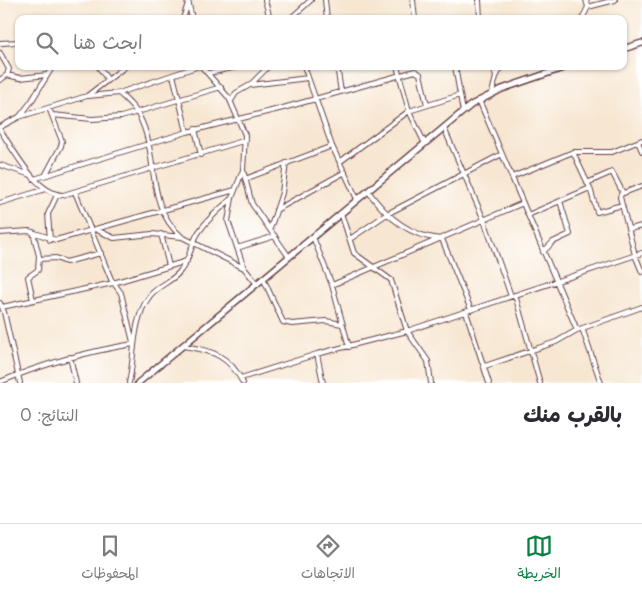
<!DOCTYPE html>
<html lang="ar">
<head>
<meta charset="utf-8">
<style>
  :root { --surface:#fff; --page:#f7f7f7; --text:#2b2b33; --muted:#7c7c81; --line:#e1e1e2; --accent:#0b8043 }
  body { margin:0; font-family:"Playpen Sans","Playpen Sans Arabic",sans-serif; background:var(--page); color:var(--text); direction:rtl }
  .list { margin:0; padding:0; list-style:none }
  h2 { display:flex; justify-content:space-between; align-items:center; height:65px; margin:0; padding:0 20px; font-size:21px }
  h2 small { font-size:16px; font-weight:400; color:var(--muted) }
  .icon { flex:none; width:28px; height:28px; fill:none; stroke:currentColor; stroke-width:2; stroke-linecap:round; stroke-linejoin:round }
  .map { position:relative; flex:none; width:642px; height:383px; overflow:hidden; direction:ltr }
  .search { position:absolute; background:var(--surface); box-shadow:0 1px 4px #0004; left:15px; right:15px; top:15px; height:55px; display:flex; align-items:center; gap:12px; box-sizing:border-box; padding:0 18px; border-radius:10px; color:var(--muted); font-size:19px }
  .sheet { height:140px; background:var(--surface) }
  nav { display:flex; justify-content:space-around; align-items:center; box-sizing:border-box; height:70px; border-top:1px solid var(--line); background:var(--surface); font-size:14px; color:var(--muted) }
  nav a { display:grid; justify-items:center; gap:2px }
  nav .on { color:var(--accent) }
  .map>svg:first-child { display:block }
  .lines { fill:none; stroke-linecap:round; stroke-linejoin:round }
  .minor-casing { stroke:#643d44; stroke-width:6 }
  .tertiary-casing { stroke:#643d44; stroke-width:8 }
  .minor { stroke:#fff; stroke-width:4 }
  .tertiary { stroke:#fff; stroke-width:5 }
</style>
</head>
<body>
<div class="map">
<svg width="642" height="383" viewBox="0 0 642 383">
  <rect width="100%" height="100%" fill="#fff"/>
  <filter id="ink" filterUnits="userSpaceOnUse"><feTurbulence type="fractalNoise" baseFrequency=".02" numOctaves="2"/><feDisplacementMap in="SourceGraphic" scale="10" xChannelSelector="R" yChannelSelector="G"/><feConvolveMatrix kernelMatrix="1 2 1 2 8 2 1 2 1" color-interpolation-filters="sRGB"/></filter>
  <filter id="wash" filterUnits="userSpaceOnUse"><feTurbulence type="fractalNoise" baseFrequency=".0096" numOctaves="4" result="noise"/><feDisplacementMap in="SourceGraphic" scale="20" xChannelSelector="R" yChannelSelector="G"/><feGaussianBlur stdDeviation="1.12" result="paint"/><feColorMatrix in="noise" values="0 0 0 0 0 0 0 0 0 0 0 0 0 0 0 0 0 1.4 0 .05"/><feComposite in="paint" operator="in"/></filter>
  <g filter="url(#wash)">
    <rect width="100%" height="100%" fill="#f7e7d2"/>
  </g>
  <g filter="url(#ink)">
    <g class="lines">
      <!-- minor casing -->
      <g class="minor-casing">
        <path id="minor" d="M188,0L192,19
          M265,0L270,19
          M325,0L327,19
          M413,0L415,19
          M479,0L480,19
          M588,7L615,0
          M183,19L188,3
          M290,19L311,0
          M582,19L588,7L586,0
          M0,43L19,42
          M0,53L9,69L7,75L0,80
          M98,66L108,80
          M201,66L229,98L245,135L243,170L232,198L228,221L244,268L257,284
          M304,66L332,146L357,199
          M337,66L341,92
          M397,66L409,111L425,144
          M455,66L463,112
          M209,73L241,66
          M7,75L20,78L47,75
          M173,75L187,132
          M496,77L502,66
          M250,85L308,78
          M119,93C126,100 135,107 139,116C160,155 144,205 182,237L244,268
          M492,93L496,77L493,66
          M88,96L119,93L199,66
          M479,100L577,330
          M231,101L236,93L250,85L269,66
          M52,115L92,119L121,117L221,87
          M20,116L31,102L53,66
          M0,127L19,117L87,96L126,66
          M444,128L484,220L511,296
          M195,129L201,155
          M0,130C14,150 36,194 63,195L246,140
          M638,142L642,151
          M573,152L590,188L597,212L622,205
          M341,161L409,111L460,95
          M0,165L31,175
          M243,170L252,204L289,257
          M46,174L61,146L62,141L49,108
          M512,177L573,152H612L642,140
          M34,179L187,132L283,108L415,71L420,74L427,105
          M245,179L332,146
          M587,183L612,172L623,193
          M642,186L621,194L620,197L635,255L642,272
          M368,191C385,215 409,236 440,239
          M75,192L111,279L121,293L134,346
          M0,203L46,189
          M276,210L345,172
          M341,213L354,253L391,280L407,331L428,361L431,383
          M528,215L590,188
          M95,229L114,238L152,234L182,237
          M270,229L282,193L286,163
          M629,229L642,226
          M0,233L29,231L56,240L235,190
          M161,234L169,266
          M313,237L332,285L349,347
          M350,239L387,214L502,154
          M442,239L471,310
          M50,240L48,214L57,195
          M237,248L275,236
          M543,252L553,242L570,234L560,201
          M39,259L56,258L66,262L101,253
          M263,278L283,322L292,324L326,321L342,324
          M332,285L523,203
          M515,295L540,383
          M33,300L28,277L38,270L39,256L33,232
          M0,303L4,312L20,383
          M2,307L113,283L187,261
          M466,312L489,383
          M582,328L601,383
          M183,346C212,350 230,356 243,383
          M317,354L323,383
          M70,357L76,383
          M485,366L556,342L577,330L642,307
          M241,378L317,354L407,331L642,253
          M0,382C45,363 85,352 133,344
          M129,383C135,356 132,320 149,297C157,285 173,282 181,270C189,260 191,246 197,235C205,221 219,210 231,199"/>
      </g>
      <!-- tertiary casing -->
      <g class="tertiary-casing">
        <path id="tertiary" d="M623,49L642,43
          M138,383L471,105L502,89L569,66"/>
      </g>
      <!-- minor -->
      <use href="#minor" class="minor"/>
      <!-- tertiary -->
      <use href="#tertiary" class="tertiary"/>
    </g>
  </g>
</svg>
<div class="search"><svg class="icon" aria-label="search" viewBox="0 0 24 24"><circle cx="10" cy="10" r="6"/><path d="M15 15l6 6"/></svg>ابحث هنا</div>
</div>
<section class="sheet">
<h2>بالقرب منك<small>النتائج: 0</small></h2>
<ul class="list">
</ul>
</section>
<nav>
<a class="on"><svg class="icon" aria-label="map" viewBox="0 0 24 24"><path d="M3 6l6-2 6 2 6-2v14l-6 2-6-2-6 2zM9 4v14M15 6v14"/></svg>الخريطة</a>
<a><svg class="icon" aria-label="directions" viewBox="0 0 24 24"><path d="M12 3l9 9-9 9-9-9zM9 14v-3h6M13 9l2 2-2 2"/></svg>الاتجاهات</a>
<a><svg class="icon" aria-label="saved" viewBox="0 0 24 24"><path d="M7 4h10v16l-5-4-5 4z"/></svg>المحفوظات</a>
</nav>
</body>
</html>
